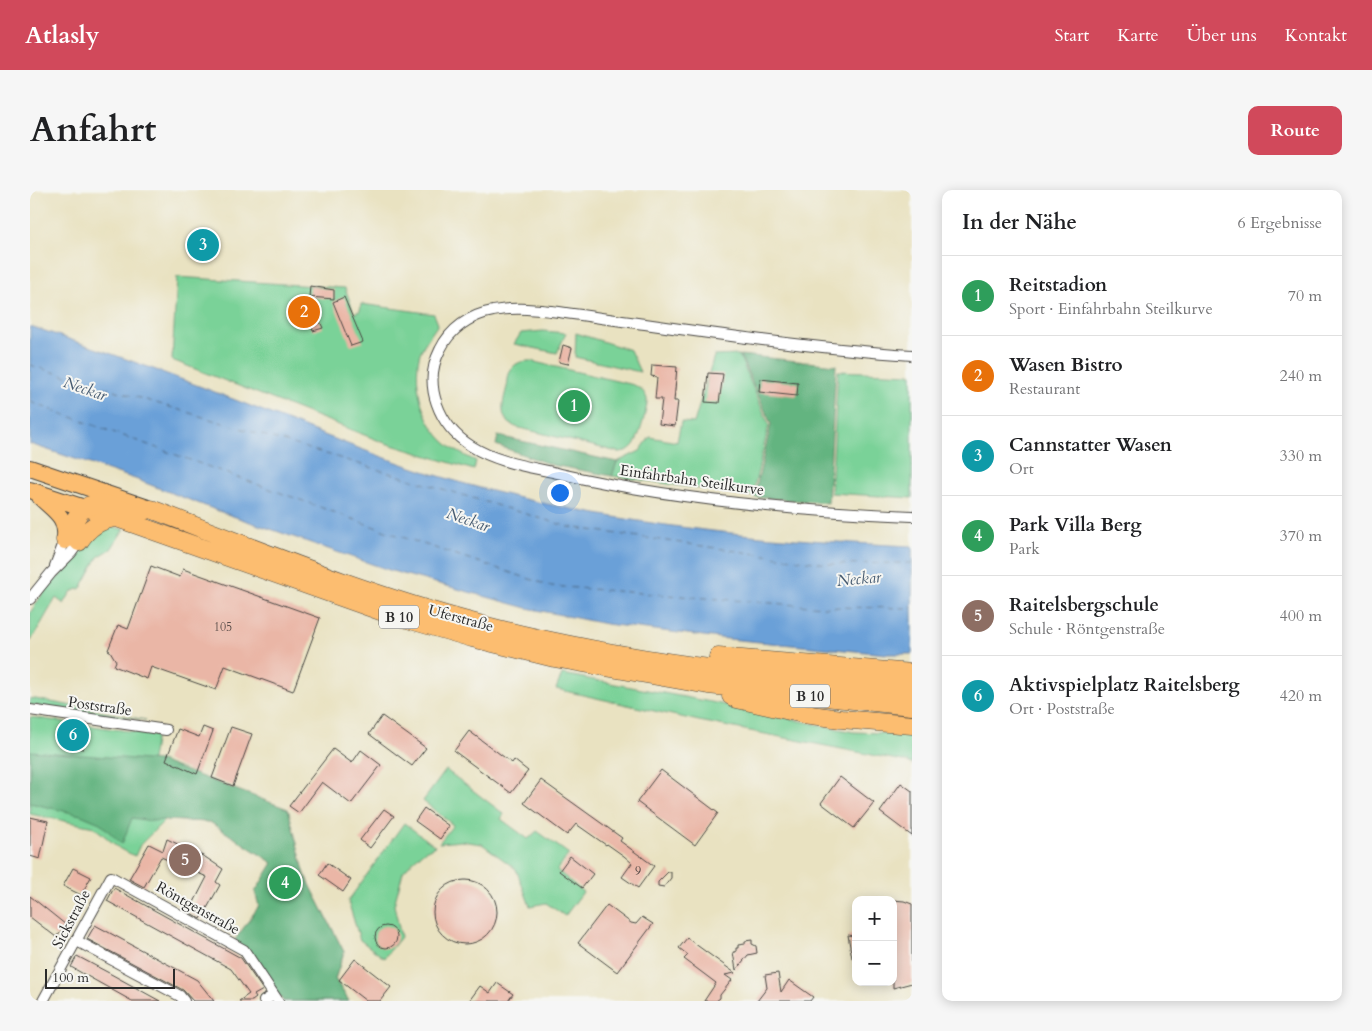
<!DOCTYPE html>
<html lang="de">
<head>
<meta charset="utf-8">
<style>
  :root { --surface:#fff; --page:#f6f6f6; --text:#202124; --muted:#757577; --line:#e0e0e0; --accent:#d1495b }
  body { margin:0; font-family:Cardo,serif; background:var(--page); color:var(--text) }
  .controls { position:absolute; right:15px; bottom:15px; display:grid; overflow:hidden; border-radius:10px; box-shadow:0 2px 12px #0003 }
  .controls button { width:45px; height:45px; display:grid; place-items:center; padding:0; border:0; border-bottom:1px solid var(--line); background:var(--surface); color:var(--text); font:25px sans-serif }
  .scale { position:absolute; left:15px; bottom:12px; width:130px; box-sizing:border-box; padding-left:5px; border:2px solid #2b2b2b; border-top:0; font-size:14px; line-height:18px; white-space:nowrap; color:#2b2b2b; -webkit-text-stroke:4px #f6f6f2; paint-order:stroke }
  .you { position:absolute; left:529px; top:302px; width:18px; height:18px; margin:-12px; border:4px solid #fff; border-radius:50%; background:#1a73e8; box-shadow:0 0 0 8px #1a73e833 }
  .badge { display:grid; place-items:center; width:32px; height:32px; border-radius:50%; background:var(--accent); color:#fff; font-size:16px; font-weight:700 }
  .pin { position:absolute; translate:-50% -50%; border:2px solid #fff; box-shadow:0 1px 5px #0006 }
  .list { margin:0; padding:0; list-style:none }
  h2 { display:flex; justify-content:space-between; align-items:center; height:65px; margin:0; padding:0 20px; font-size:21px }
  h2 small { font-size:16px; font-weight:400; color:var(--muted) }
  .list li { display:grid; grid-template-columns:32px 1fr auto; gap:15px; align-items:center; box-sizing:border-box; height:80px; padding:0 20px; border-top:1px solid var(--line) }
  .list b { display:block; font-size:19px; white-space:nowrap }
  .list p { margin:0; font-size:16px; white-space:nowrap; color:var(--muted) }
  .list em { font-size:16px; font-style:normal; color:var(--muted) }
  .map { position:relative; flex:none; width:882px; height:811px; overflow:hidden; border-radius:10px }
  header { display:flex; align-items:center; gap:30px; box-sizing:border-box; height:70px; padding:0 25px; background:var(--accent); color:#fff }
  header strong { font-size:24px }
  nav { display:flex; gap:28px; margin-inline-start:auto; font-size:18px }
  .intro { display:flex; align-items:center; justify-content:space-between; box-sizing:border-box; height:120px; padding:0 30px }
  h1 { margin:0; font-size:35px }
  .button { padding:12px 22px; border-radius:10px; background:var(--accent); color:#fff; font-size:18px; font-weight:700 }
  main { display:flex; gap:30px; padding:0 30px }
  aside { flex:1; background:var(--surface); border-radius:10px; box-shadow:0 2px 12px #0003 }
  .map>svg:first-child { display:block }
  .green { fill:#7ad298; stroke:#527e62 }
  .forest { fill:#63b480; stroke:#477056 }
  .water { fill:#6ba0d8; stroke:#4b6682 }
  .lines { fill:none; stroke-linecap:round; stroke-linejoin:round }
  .ferry { stroke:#455a70; stroke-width:1; stroke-dasharray:6 5; stroke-linecap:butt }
  .building { fill:#eab6a6 }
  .minor-casing { stroke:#484642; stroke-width:12 }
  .primary-casing { stroke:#484642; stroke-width:18 }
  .trunk-casing { stroke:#484642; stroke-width:19 }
  .minor { stroke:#fff; stroke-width:10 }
  .primary { stroke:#fcbd6f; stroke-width:16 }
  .trunk { stroke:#fcbd6f; stroke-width:18 }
  .labels { text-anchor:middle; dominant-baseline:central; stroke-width:4; stroke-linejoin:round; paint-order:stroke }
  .number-label { font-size:12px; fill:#5b4e4a }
  .shield { fill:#f6f6f2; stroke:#686867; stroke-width:1 }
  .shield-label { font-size:14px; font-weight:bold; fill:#2b2b2b }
  .street-label { font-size:15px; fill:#2b2b2b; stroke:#f6f6f2 }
  .water-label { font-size:16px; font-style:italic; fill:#455a70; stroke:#f6f6f2 }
</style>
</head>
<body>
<header>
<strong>Atlasly</strong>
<nav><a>Start</a><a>Karte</a><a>Über uns</a><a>Kontakt</a></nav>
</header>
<div class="intro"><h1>Anfahrt</h1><a class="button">Route</a></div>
<main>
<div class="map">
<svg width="882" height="811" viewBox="0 0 882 811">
  <rect width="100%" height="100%" fill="#f6f6f2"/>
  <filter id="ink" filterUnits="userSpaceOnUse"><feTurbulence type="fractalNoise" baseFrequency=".02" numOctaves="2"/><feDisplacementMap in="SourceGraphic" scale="10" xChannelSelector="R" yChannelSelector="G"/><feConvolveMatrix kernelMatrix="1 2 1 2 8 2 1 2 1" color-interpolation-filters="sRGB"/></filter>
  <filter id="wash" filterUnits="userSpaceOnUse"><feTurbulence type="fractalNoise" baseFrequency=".0096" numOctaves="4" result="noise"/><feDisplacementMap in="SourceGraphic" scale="20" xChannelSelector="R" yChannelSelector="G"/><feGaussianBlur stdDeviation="1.12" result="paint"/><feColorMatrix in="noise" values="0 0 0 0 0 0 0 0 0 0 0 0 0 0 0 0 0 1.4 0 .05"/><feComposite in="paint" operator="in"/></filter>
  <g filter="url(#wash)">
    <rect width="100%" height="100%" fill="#e9e2c1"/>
    <!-- green -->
    <path class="green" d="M147,87L315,98L324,123L330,121L331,114L404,124L408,134C403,143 391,156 389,167C384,194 391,224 408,245C417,257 433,265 446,271L444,280L355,253L142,170Z
      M513,141L536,143L527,163L484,154L491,143Z
      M546,143L600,160L610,182L545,167Z
      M709,165L739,235L722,306L582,286L587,272L610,261L620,247L647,252L651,232L664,233L684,166Z
      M500,171L604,195C610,198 615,202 617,209C618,217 608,253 602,257C598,261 593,262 588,262L486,237C467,229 473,212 477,197C478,191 478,183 482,178C487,172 493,171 500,171Z
      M808,181L882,184V308L801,303Z
      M79,337L94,339L81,359L68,367L51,398L41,402L34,414L26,408L1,451L0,450V423L17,397L43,374L64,342Z
      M532,484L681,512L823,542L882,544V575L878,572L669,531L526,499Z
      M0,508L116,530L0,515Z
      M0,527L126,545L121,576L258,619L275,685L314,762L305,789L319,811H253L205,750L229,716L226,701L243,673L180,632L135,630L110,655L105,666L90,659L64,637L0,624Z
      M416,580L474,624L471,629L498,649L507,641L539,664L527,680L553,702L535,726L516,713L500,716L486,679L452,654L431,651L409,653L423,635L393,611Z
      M374,633L405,656L393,662L383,671L373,682L364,715L371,747L354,768L330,750L318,711Z"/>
    <!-- forest -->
    <path class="forest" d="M710,165L806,175L798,313L724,307L741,234Z
      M468,246L587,272L582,286L522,275L466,255Z
      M0,561L130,571L258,619L275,685L314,762L305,789L319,811H253L235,783L205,750L229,716L225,702L243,673L180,632L135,630L122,631L102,628L92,654L70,633L51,625L0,613Z"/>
    <!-- water -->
    <path class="water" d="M0,136C70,159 139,184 208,211C282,240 356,271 432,293C581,335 728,349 882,356V464H857L698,449L576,434L497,418L362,381L191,322L105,289L0,254Z"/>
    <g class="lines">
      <!-- ferry -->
      <path class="ferry" d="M0,175L539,337L798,374L882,373
        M0,212L378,349L521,396L793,417L882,418"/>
    </g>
    <g id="blocks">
      <!-- building -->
      <path class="building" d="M280,96L304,100V109L279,107Z
        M314,107L333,152L321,156L303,112Z
        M281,114L287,130L289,129L293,138L283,141L278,127L266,131L262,121Z
        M533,155L542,158L538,174L529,172Z
        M622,175L647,177L644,211H648L645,236L629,234L632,209H625L627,187L621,186Z
        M678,183L693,184L689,213L675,212Z
        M730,189L768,193L767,206L729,202Z
        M121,376L150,387L153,379L290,428L263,501L195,476L186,500L121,477L117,489L84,476L86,471L80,461L78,460L88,435L98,439Z
        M352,526L396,558L382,576L339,544Z
        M33,535L41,536V539L55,540L53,559L40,557L36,550L31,549Z
        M173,537L183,541L167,584L136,570L148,539L169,547Z
        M201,537L222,544L203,596L182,588Z
        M439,541L482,573L484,570L498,581L481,603L424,561Z
        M303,559L322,573L331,560L351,575L321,614L292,592L269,623L259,616Z
        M631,580L688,623L665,655L607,612Z
        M810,587L844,613L824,638L791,613Z
        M511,590L592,648L590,651L624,676L608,698L592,687L602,673L594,666L577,654L576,655L546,634L537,645L494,613Z
        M871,593L882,601V646L850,622Z
        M394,618L419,636L410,649L385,631Z
        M354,619L364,626L340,658L330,650Z
        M0,627L18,631L10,669L0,666Z
        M137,649L175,667L193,679L186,692L190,695L171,729L159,722L177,687L131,667L114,697L99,689L119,654L133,661Z
        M540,666L563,684L552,698L529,681Z
        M297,673L321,690L313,702L289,685Z
        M43,678L61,687L51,705L33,696Z
        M638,682H641V688L634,697L628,696V692Z
        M403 722a32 32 0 1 1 64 0a32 32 0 1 1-64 0Z
        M84,698L211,768L233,800L224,805L226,808L222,811H209L219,804L201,779L77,711Z
        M0,706L36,735L26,747L0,727Z
        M863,710L874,711L882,714V793L863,798Z
        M577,715L601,733L606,734L612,727L623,734L587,782L548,753Z
        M65,735L167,790L184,811H163L153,800L57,749Z
        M345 747a11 11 0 1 1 22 0a11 11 0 1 1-22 0Z
        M818,745L826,746V768H822Z
        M657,748L705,783L695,785L702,790L690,805V808L686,811H674L686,793L654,769L658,765L649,758Z
        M722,750V754L726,756L727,763L718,765L706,780L703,762H706V758H708V755L715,754V751Z
        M47,766L79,783L130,811H102L41,777Z
        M325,769L361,797L350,811H336L309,790Z
        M748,783L751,802L759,790L783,807L780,811H727L737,798L735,785Z
        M467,793L483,804L478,811H439L450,796L460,803Z"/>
    </g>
  </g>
  <g filter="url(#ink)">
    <use href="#blocks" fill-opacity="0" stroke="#484642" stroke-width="1"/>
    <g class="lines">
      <!-- minor casing -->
      <g class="minor-casing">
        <path id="minor" d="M882,165C792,159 704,147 615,134C583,130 552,125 521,121C501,119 482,117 463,121C440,125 420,139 410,160C392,195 409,236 441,256C468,273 501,277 531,284C646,310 764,321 882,326
          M25,376L35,350
          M0,409L21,383L41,363L49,352
          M0,520L136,540
          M47,751L150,806L154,811
          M13,811L81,687L214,760L248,811
          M234,811L244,805"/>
      </g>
      <!-- primary casing -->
      <g class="primary-casing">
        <path id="primary" d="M0,278L121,319
          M0,300L67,322
          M10,307C25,322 37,326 35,350"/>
      </g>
      <!-- trunk casing -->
      <g class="trunk-casing">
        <path id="trunk" d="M35,350C44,329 52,308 79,315C87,317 94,321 102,322C108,323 114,320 121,319C229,360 337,405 449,434C590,471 737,487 882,500
          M49,352C58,338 70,329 87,328L353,422L442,448L524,468L678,495L882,516
          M688,467L882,483
          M701,506L707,509L773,524L811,529L882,535"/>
      </g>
      <!-- minor -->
      <use href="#minor" class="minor"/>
      <!-- primary -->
      <use href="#primary" class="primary"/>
      <!-- trunk -->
      <use href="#trunk" class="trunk"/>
    </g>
  </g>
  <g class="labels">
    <!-- number labels -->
    <g class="number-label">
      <text x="193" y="437">105</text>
      <text x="608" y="681">9</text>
    </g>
    <!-- shield labels -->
    <g class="shield">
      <rect x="349" y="415.5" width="40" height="23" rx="4"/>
      <rect x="760" y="494.5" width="40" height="23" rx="4"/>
    </g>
    <g class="shield-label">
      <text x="369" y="427">B 10</text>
      <text x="780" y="506">B 10</text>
    </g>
    <!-- street labels -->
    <g class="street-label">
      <text transform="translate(662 290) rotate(8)">Einfahrbahn Steilkurve</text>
      <text transform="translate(431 428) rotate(15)">Uferstraße</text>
      <text transform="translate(70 516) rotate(8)">Poststraße</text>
      <text transform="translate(168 718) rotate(29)">Röntgenstraße</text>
      <text transform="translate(41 729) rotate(-62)">Sickstraße</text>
    </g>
    <!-- water labels -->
    <g class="water-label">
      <text transform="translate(55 199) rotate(19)">Neckar</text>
      <text transform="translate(438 330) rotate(19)">Neckar</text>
      <text transform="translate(829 389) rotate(-5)">Neckar</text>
    </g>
  </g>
</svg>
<div class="controls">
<button>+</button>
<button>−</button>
</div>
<div class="scale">100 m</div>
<div class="you"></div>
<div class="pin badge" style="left:544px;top:216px;background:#2e9e5b">1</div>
<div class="pin badge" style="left:274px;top:122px;background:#e8710a">2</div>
<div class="pin badge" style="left:173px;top:55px;background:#0f9aa8">3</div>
<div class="pin badge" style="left:255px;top:693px;background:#2e9e5b">4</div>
<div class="pin badge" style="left:155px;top:670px;background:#8d6e63">5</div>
<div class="pin badge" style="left:43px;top:545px;background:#0f9aa8">6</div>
</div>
<aside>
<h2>In der Nähe<small>6 Ergebnisse</small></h2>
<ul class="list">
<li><span class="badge" style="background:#2e9e5b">1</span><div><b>Reitstadion</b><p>Sport · Einfahrbahn Steilkurve</p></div><em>70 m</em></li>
<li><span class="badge" style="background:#e8710a">2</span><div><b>Wasen Bistro</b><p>Restaurant</p></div><em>240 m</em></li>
<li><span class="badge" style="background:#0f9aa8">3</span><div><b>Cannstatter Wasen</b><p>Ort</p></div><em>330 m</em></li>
<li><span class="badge" style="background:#2e9e5b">4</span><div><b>Park Villa Berg</b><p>Park</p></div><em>370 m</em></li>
<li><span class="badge" style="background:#8d6e63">5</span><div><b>Raitelsbergschule</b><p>Schule · Röntgenstraße</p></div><em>400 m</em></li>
<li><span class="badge" style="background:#0f9aa8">6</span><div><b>Aktivspielplatz Raitelsberg</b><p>Ort · Poststraße</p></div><em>420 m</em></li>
</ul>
</aside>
</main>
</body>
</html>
